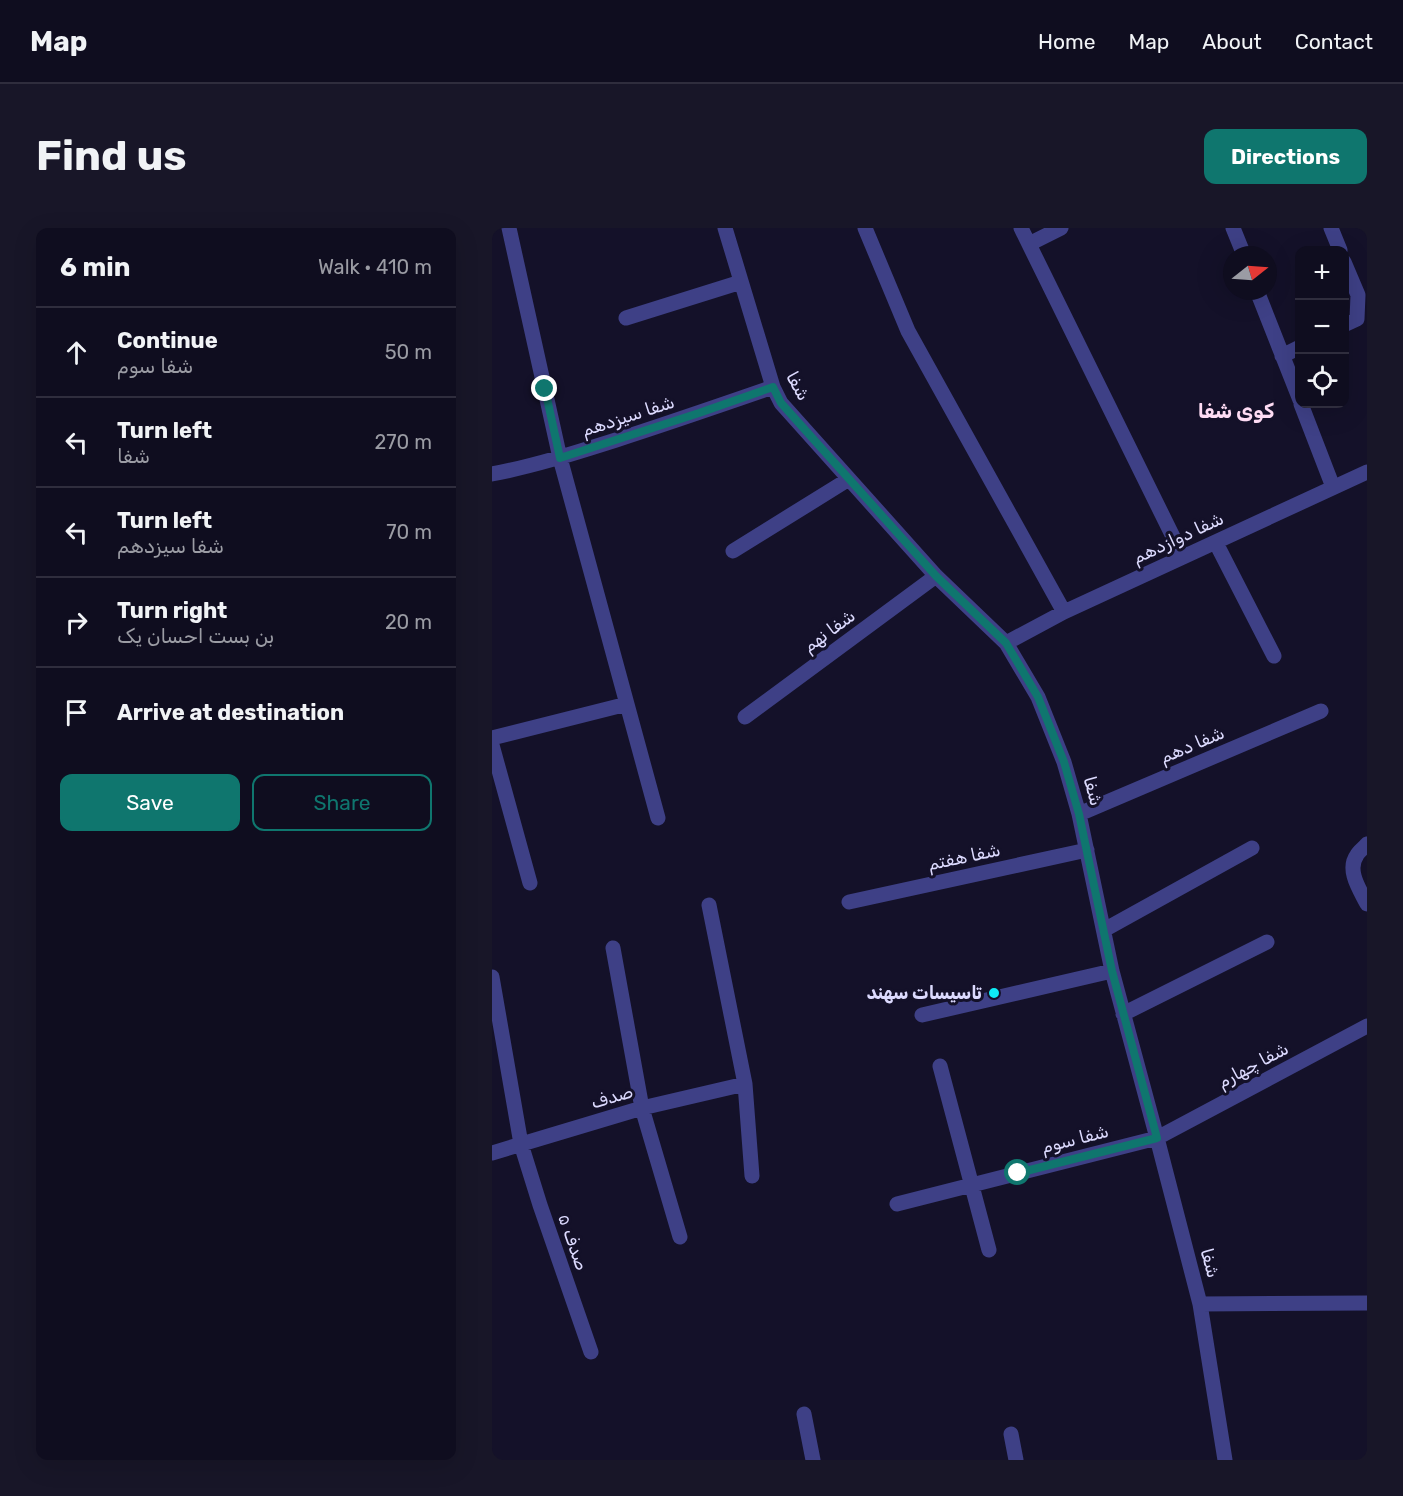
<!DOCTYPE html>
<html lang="en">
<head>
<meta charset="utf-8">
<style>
  :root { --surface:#0f0d1f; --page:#181628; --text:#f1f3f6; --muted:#9b9ca4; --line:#2f2d3d; --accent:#0f766e }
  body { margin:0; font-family:Rubik,"Noto Naskh Arabic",sans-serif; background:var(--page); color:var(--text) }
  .controls { position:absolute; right:18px; top:18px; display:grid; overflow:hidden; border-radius:12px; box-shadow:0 6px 24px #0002 }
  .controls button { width:54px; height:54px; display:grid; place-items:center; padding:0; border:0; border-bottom:2px solid var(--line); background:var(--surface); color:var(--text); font:30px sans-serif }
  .compass { position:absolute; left:731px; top:18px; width:54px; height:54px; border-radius:50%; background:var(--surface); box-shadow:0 6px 24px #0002; rotate:73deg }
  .stop { position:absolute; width:18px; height:18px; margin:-14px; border:4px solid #0f766e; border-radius:50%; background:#fff }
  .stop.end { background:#0f766e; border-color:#fff; box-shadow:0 2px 6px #0008 }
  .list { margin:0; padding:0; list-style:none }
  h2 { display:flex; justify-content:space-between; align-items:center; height:78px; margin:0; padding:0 24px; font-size:26px }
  h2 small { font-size:20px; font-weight:400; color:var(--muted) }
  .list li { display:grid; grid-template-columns:39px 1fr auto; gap:18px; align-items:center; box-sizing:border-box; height:90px; padding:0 24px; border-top:2px solid var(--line) }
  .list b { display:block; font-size:22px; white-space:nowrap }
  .list p { margin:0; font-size:20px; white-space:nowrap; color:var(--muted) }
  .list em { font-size:20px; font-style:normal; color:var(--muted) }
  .actions { display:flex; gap:12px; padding:18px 24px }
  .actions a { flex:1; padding:14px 0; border:2px solid var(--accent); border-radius:12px; text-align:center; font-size:21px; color:var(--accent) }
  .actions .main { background:var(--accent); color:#fff }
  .icon { flex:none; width:33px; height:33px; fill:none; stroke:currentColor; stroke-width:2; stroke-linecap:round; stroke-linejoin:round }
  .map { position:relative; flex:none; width:875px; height:1232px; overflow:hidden; border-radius:12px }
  header { display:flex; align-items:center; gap:36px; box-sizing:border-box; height:84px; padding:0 30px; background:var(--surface); border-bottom:2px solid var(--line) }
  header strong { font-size:28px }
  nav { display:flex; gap:33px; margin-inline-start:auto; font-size:21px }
  .intro { display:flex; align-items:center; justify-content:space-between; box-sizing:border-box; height:144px; padding:0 36px }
  h1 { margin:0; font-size:42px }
  .button { padding:15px 27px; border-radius:12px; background:var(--accent); color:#fff; font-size:21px; font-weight:700 }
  main { display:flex; gap:36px; padding:0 36px }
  aside { flex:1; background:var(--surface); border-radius:12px; box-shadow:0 6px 24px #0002 }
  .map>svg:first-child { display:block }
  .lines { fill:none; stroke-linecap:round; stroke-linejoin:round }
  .minor { stroke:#3e4086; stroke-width:15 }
  .route { stroke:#0f766e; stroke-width:8 }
  .poi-dot { fill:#0eecf6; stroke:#141129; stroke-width:2 }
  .labels { text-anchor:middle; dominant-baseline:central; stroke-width:6; stroke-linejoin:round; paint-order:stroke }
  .street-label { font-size:18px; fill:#dcdafe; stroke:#141129 }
  .poi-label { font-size:18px; font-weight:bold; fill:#dcdafe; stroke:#141129; text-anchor:end }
  .neighbourhood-label { font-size:20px; font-weight:bold; fill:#fedcf4; stroke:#141129 }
</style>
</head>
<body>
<header>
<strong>Map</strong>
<nav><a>Home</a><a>Map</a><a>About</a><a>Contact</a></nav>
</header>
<div class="intro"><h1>Find us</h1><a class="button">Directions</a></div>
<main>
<aside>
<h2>6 min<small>Walk · 410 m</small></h2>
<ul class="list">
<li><svg class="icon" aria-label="ahead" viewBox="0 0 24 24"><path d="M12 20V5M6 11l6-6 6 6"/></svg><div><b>Continue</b><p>شفا سوم</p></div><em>50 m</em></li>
<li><svg class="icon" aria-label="left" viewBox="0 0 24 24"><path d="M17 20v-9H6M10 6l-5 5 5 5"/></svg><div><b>Turn left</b><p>شفا</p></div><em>270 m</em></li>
<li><svg class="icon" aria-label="left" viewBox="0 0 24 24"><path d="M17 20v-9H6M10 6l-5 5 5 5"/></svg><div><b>Turn left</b><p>شفا سیزدهم</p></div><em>70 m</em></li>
<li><svg class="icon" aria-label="right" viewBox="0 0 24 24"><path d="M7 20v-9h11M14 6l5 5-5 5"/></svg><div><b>Turn right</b><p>بن بست احسان یک</p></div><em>20 m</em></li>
<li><svg class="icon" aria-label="arrive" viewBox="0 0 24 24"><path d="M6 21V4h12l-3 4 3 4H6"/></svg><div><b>Arrive at destination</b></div></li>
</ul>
<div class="actions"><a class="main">Save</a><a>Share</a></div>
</aside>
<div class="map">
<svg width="875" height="1232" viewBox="0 0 875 1232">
  <rect width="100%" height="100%" fill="#141129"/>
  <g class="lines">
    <!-- minor -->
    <path class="minor" d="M17,0L68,230L166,590
      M233,0L281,159L289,175L444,348L514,415L546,469L572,534L587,586L620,743L665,910L708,1076L733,1232
      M373,0L416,103L572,384
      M529,0L691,329
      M741,0L752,27
      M839,0L848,22
      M537,16L569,0
      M852,34L866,67L865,91L852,97
      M765,63L808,172
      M134,90L249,54
      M790,128L808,119
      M809,176L841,259
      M0,246C42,238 83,225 124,212C177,195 229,177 281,159
      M724,315L782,428
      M241,323L357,251
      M514,415L572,384L875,244
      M253,489L444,348
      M0,510L135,476
      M0,517L38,655
      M587,586L829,483
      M875,616C872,620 867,623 865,627C854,642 868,662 875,676
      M357,674L595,622
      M217,677L253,856L260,948
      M612,702L760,620
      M121,720L150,880L188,1009
      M0,749L29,916L48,977L99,1124
      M631,786L775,714
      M430,787L620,743
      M448,838L497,1022
      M0,925L150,880L253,856
      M405,976L665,910L875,798
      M708,1076L875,1075
      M312,1186L321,1232
      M519,1206L524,1232"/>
  </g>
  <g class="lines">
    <!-- route -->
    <path class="route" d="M53,161L68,230L207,185L281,159L289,175L444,348L514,415L546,469L572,534L587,586L620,743L665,910L526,945"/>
  </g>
  <!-- markers -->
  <circle class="poi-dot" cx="502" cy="765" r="6"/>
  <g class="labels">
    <!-- street labels -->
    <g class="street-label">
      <text transform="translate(306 158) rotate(61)">شفا</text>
      <text transform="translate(136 188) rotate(-18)">شفا سیزدهم</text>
      <text transform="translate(686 310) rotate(-25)">شفا دوازدهم</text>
      <text transform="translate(337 403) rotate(-36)">شفا نهم</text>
      <text transform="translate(700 517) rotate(-23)">شفا دهم</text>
      <text transform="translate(601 563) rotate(75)">شفا</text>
      <text transform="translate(472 629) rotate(-12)">شفا هفتم</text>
      <text transform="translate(761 837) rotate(-28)">شفا چهارم</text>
      <text transform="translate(120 869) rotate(-16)">صدف</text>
      <text transform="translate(583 911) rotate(-14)">شفا سوم</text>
      <text transform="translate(81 1014) rotate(71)">صدف ۵</text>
      <text transform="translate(718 1035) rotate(75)">شفا</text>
    </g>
    <!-- poi labels -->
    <g class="poi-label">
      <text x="490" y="765">تاسیسات سهند</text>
    </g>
    <!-- neighbourhood labels -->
    <g class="neighbourhood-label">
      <text x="744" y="183">کوی شفا</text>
    </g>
  </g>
</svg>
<div class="controls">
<button>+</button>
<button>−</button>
<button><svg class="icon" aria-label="locate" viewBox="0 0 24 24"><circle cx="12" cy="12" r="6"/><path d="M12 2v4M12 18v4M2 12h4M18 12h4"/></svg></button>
</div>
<svg class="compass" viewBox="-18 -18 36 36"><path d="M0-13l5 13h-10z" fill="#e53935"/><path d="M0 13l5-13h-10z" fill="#9b9ca4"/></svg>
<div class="stop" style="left:526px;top:945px"></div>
<div class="stop end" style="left:53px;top:161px"></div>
</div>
</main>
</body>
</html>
